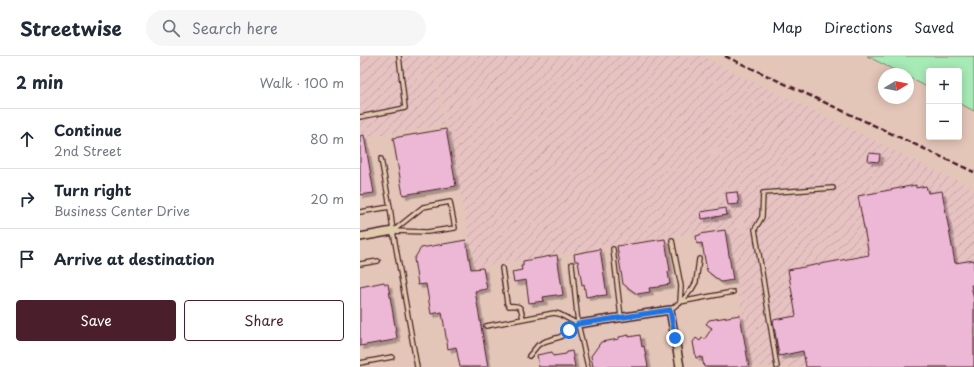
<!DOCTYPE html>
<html lang="en">
<head>
<meta charset="utf-8">
<style>
  :root { --surface:#fff; --page:#f6f6f7; --text:#1f2937; --muted:#747a83; --line:#e0e1e3; --accent:#4a1f2b }
  body { margin:0; font-family:"Playpen Sans",sans-serif; background:var(--page); color:var(--text) }
  .controls { position:absolute; right:12px; top:12px; display:grid; overflow:hidden; border-radius:4px; box-shadow:0 2px 10px #0003 }
  .controls button { width:36px; height:36px; display:grid; place-items:center; padding:0; border:0; border-bottom:1px solid var(--line); background:var(--surface); color:var(--text); font:20px sans-serif }
  .compass { position:absolute; left:518px; top:12px; width:36px; height:36px; border-radius:50%; background:var(--surface); box-shadow:0 2px 10px #0003; rotate:80deg }
  .stop { position:absolute; width:12px; height:12px; margin:-9px; border:3px solid #1a73e8; border-radius:50%; background:#fff }
  .stop.end { background:#1a73e8; border-color:#fff; box-shadow:0 1px 4px #0008 }
  .list { margin:0; padding:0; list-style:none }
  h2 { display:flex; justify-content:space-between; align-items:center; height:52px; margin:0; padding:0 16px; font-size:17px }
  h2 small { font-size:13px; font-weight:400; color:var(--muted) }
  .list li { display:grid; grid-template-columns:26px 1fr auto; gap:12px; align-items:center; box-sizing:border-box; height:60px; padding:0 16px; border-top:1px solid var(--line) }
  .list b { display:block; font-size:15px; white-space:nowrap }
  .list p { margin:0; font-size:13px; white-space:nowrap; color:var(--muted) }
  .list em { font-size:13px; font-style:normal; color:var(--muted) }
  .actions { display:flex; gap:8px; padding:12px 16px }
  .actions a { flex:1; padding:9px 0; border:1px solid var(--accent); border-radius:4px; text-align:center; font-size:14px; color:var(--accent) }
  .actions .main { background:var(--accent); color:#fff }
  .icon { flex:none; width:22px; height:22px; fill:none; stroke:currentColor; stroke-width:2; stroke-linecap:round; stroke-linejoin:round }
  .map { position:relative; flex:none; width:614px; height:311px; overflow:hidden }
  header { display:flex; align-items:center; gap:24px; box-sizing:border-box; height:56px; padding:0 20px; background:var(--surface); border-bottom:1px solid var(--line) }
  header strong { font-size:19px }
  nav { display:flex; gap:22px; margin-inline-start:auto; font-size:14px }
  .search { width:280px; height:36px; background:var(--page); display:flex; align-items:center; gap:10px; box-sizing:border-box; padding:0 14px; border-radius:22px; color:var(--muted); font-size:15px }
  main { display:flex }
  aside { flex:1; background:var(--surface) }
  .map>svg:first-child { display:block }
  .industrial { fill:url(#industrial-furrows) }
  .green { fill:#a6eab5; stroke:#788470 }
  .building { fill:#ecb8d5; stroke:#4a1f2b; filter:url(#shadow) }
  .lines { fill:none; stroke-linecap:round; stroke-linejoin:round }
  .lane-casing { stroke:#4a1f2b; stroke-width:6 }
  .street-casing { stroke:#4a1f2b; stroke-width:10 }
  .lane { stroke:#e0ccab; stroke-width:3.5 }
  .street { stroke:#e0ccab; stroke-width:7 }
  .rail { stroke:#4a1f2b; stroke-width:2.5; stroke-dasharray:6 3; stroke-linecap:butt }
  .route { stroke:#1a73e8; stroke-width:5 }
</style>
</head>
<body>
<header>
<strong>Streetwise</strong>
<div class="search"><svg class="icon" aria-label="search" viewBox="0 0 24 24"><circle cx="10" cy="10" r="6"/><path d="M15 15l6 6"/></svg>Search here</div>
<nav><a>Map</a><a>Directions</a><a>Saved</a></nav>
</header>
<main>
<aside>
<h2>2 min<small>Walk · 100 m</small></h2>
<ul class="list">
<li><svg class="icon" aria-label="ahead" viewBox="0 0 24 24"><path d="M12 20V5M6 11l6-6 6 6"/></svg><div><b>Continue</b><p>2nd Street</p></div><em>80 m</em></li>
<li><svg class="icon" aria-label="right" viewBox="0 0 24 24"><path d="M7 20v-9h11M14 6l5 5-5 5"/></svg><div><b>Turn right</b><p>Business Center Drive</p></div><em>20 m</em></li>
<li><svg class="icon" aria-label="arrive" viewBox="0 0 24 24"><path d="M6 21V4h12l-3 4 3 4H6"/></svg><div><b>Arrive at destination</b></div></li>
</ul>
<div class="actions"><a class="main">Save</a><a>Share</a></div>
</aside>
<div class="map">
<svg width="614" height="311" viewBox="0 0 614 311">
  <defs>
    <pattern id="industrial-furrows" width="10" height="10" patternUnits="userSpaceOnUse"><rect width="10" height="10" fill="#e6c2c1"/><path d="M-1 1l2-2M0 10L10 0M9 11l2-2" fill="none" stroke="#c7a6a6"/></pattern>
    <filter id="shadow"><feDropShadow dx="3.5" dy="3.5" stdDeviation="0" flood-color="#0004"/></filter>
  </defs>
  <rect width="100%" height="100%" fill="#e4c6b8"/>
  <filter id="ink" filterUnits="userSpaceOnUse"><feTurbulence type="fractalNoise" baseFrequency=".025" numOctaves="2"/><feDisplacementMap in="SourceGraphic" scale="8" xChannelSelector="R" yChannelSelector="G"/><feConvolveMatrix kernelMatrix="1 2 1 2 8 2 1 2 1" color-interpolation-filters="sRGB"/></filter>
  <g filter="url(#ink)">
    <!-- industrial -->
    <path class="industrial" d="M0,0H71L84,69L0,82Z
      M73,0H341L614,133V311H391L367,172L115,211Z"/>
    <!-- green -->
    <path class="green" d="M507,0H614V55L599,47V15H569V32L548,21V18H542Z"/>
    <!-- building -->
    <path class="building" d="M86,73L96,130L43,139L33,82Z
      M4,79L14,137L0,139V80Z
      M509,97L520,98L519,106L508,105Z
      M556,129V132L566,130L568,137L582,135L595,207L614,204V229H611L614,244V311H446L443,295L419,300L413,264L436,260L428,214L509,199L498,140Z
      M377,136L379,148L368,149L366,137Z
      M366,152L367,159L342,163L341,156Z
      M365,174L373,224L361,226L347,215L342,187L337,188L336,180L340,179V178Z
      M305,183L310,215L308,216L310,228L299,230V231L289,232L290,236L277,238L263,228L257,190Z
      M106,184L111,213L123,212L127,233L115,235L128,311H100L96,291L88,293L82,256L71,258L66,228L58,229L54,203L61,192Z
      M240,193L247,239L237,240V239L226,241L224,228L222,229L218,205H215L214,198Z
      M197,199L203,239L198,240L196,239L183,241L184,245L169,247L166,224L154,226L152,216L162,214L161,210H163V205Z
      M24,226L25,228H28L37,282L34,283V284L0,290V231Z
      M380,259L389,311H344L342,301L336,302L333,286L336,282L340,285L342,282L344,284L352,272L346,268L349,264Z
      M269,279V281L280,279L282,291L284,290L288,311H233L231,300L241,286L259,283V281Z
      M212,295L215,311H179L177,299L192,296L193,300L206,298L207,296Z"/>
    <g class="lines">
      <!-- lane casing -->
      <g class="lane-casing">
        <path id="lane" d="M0,61L45,52L39,0
          M21,103L30,151
          M90,146L95,172L67,176L33,175L63,151Z
          M0,156L30,151L33,175L57,311
          M312,184L321,230L320,246
          M253,193L261,261
          M0,208L18,205
          M212,208L218,268L228,311
          M142,212L147,247L149,250C161,249 161,251 163,263
          M321,246L332,233L336,226L339,203
          M310,254L320,246L373,236
          M126,270L194,257L199,258L218,268
          M169,300L178,289L186,285L200,281L218,268
          M0,307L32,301
          M417,311L395,173L402,161L403,137L473,132"/>
      </g>
      <!-- street casing -->
      <g class="street-casing">
        <path id="street" d="M0,181L33,175
          M218,268L310,254L320,311"/>
      </g>
      <!-- lane -->
      <use href="#lane" class="lane"/>
      <!-- street -->
      <use href="#street" class="street"/>
      <!-- rail -->
      <path class="rail" d="M365,0L614,116"/>
    </g>
  </g>
  <g class="lines" filter="url(#ink)">
    <!-- route -->
    <path class="route" d="M209,274L218,268L310,254L315,282"/>
  </g>
</svg>
<div class="controls">
<button>+</button>
<button>−</button>
</div>
<svg class="compass" viewBox="-18 -18 36 36"><path d="M0-13l5 13h-10z" fill="#e53935"/><path d="M0 13l5-13h-10z" fill="#747a83"/></svg>
<div class="stop" style="left:209px;top:274px"></div>
<div class="stop end" style="left:315px;top:282px"></div>
</div>
</main>
</body>
</html>
